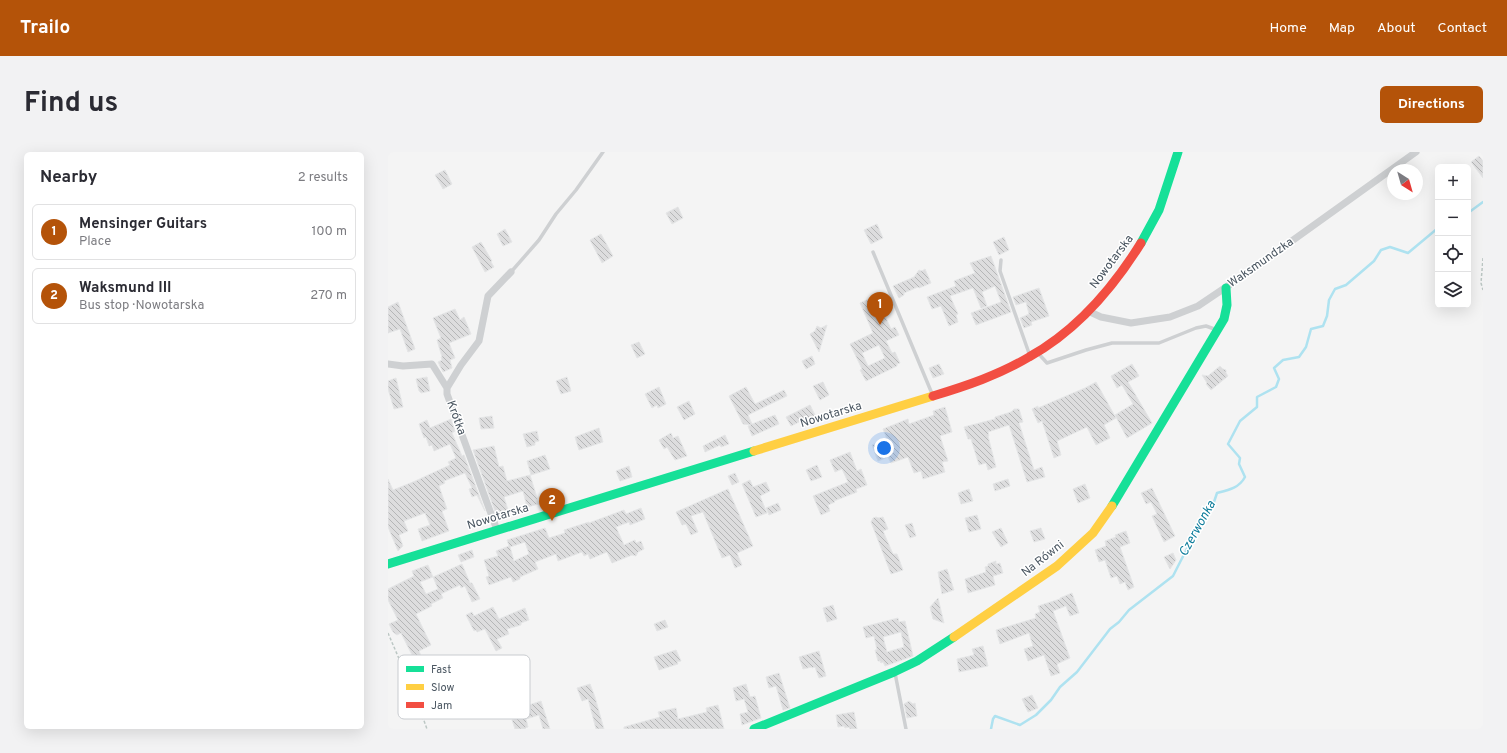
<!DOCTYPE html>
<html lang="en">
<head>
<meta charset="utf-8">
<style>
  :root { --surface:#fff; --page:#f2f2f3; --text:#2b2b33; --muted:#7c7c81; --line:#e1e1e2; --accent:#b45309 }
  body { margin:0; font-family:Overpass,sans-serif; background:var(--page); color:var(--text) }
  .controls { position:absolute; right:12px; top:12px; display:grid; overflow:hidden; border-radius:6px; box-shadow:0 4px 16px #0002 }
  .controls button { width:36px; height:36px; display:grid; place-items:center; padding:0; border:0; border-bottom:1px solid var(--line); background:var(--surface); color:var(--text); font:20px sans-serif }
  .compass { position:absolute; left:999px; top:12px; width:36px; height:36px; border-radius:50%; background:var(--surface); box-shadow:0 4px 16px #0002; rotate:143deg }
  .you { position:absolute; left:496px; top:296px; width:14px; height:14px; margin:-10px; border:3px solid #fff; border-radius:50%; background:#1a73e8; box-shadow:0 0 0 6px #1a73e833 }
  .badge { display:grid; place-items:center; width:26px; height:26px; border-radius:50%; background:var(--accent); color:#fff; font-size:13px; font-weight:700 }
  .pin { position:absolute; translate:-50% -33px; filter:drop-shadow(0 1px 2px #0008) }
  .pin::after { content:''; position:absolute; top:21px; width:14px; height:12px; background:inherit; clip-path:polygon(0 0,100% 0,50% 100%) }
  .list { margin:0; padding:0; list-style:none }
  h2 { display:flex; justify-content:space-between; align-items:center; height:52px; margin:0; padding:0 16px; font-size:17px }
  h2 small { font-size:13px; font-weight:400; color:var(--muted) }
  .list li { display:grid; grid-template-columns:26px 1fr auto; gap:12px; align-items:center; box-sizing:border-box; height:56px; margin:0 8px 8px; padding:0 8px; border:1px solid var(--line); border-radius:6px }
  .list b { display:block; font-size:15px; white-space:nowrap }
  .list p { margin:0; font-size:13px; white-space:nowrap; color:var(--muted) }
  .list em { font-size:13px; font-style:normal; color:var(--muted) }
  .icon { flex:none; width:22px; height:22px; fill:none; stroke:currentColor; stroke-width:2; stroke-linecap:round; stroke-linejoin:round }
  .map { position:relative; flex:none; width:1095px; height:577px; overflow:hidden; border-radius:6px }
  header { display:flex; align-items:center; gap:24px; box-sizing:border-box; height:56px; padding:0 20px; background:var(--accent); color:#fff }
  header strong { font-size:19px }
  nav { display:flex; gap:22px; margin-inline-start:auto; font-size:14px }
  .intro { display:flex; align-items:center; justify-content:space-between; box-sizing:border-box; height:96px; padding:0 24px }
  h1 { margin:0; font-size:28px }
  .button { padding:10px 18px; border-radius:6px; background:var(--accent); color:#fff; font-size:14px; font-weight:700 }
  main { display:flex; gap:24px; padding:0 24px }
  aside { flex:1; background:var(--surface); border-radius:6px; box-shadow:0 4px 16px #0002 }
  .map>svg:first-child { display:block }
  .lines { fill:none; stroke-linecap:round; stroke-linejoin:round }
  .stream { stroke:#aee2f0; stroke-width:2.5 }
  .building { fill:url(#building-back-hatch); stroke:#e5e6e7; fill-rule:evenodd }
  .path { stroke:#bcc7c4; stroke-width:1.5; stroke-dasharray:3 2; stroke-linecap:butt }
  .lane { stroke:#ced0d2; stroke-width:3.5 }
  .street { stroke:#ced0d2; stroke-width:7 }
  .fast { stroke:#16e098; stroke-width:9 }
  .slow { stroke:#ffcf43; stroke-width:9 }
  .jam { stroke:#f24e42; stroke-width:9 }
  .labels { text-anchor:middle; dominant-baseline:central; stroke-width:3; stroke-linejoin:round; paint-order:stroke }
  .street-label { font-size:12px; fill:#4a5661; stroke:#fff }
  .water-label { font-size:13px; font-style:italic; fill:#0c7c9b; stroke:#fff }
  .key { fill:#fff; stroke:#c9ccd0; stroke-width:1 }
  .key-label { font-size:11px; fill:#4a5661 }
</style>
</head>
<body>
<header>
<strong>Trailo</strong>
<nav><a>Home</a><a>Map</a><a>About</a><a>Contact</a></nav>
</header>
<div class="intro"><h1>Find us</h1><a class="button">Directions</a></div>
<main>
<aside>
<h2>Nearby<small>2 results</small></h2>
<ul class="list">
<li><span class="badge">1</span><div><b>Mensinger Guitars</b><p>Place</p></div><em>100 m</em></li>
<li><span class="badge">2</span><div><b>Waksmund III</b><p>Bus stop · Nowotarska</p></div><em>270 m</em></li>
</ul>
</aside>
<div class="map">
<svg width="1095" height="577" viewBox="0 0 1095 577">
  <defs>
    <pattern id="building-back-hatch" width="6" height="6" patternUnits="userSpaceOnUse"><rect width="6" height="6" fill="#ddddde"/><path d="M-1 5l2 2M0 0l6 6M5-1l2 2" fill="none" stroke="#b5b6b7"/></pattern>
  </defs>
  <rect width="100%" height="100%" fill="#f4f4f4"/>
  <g class="lines">
    <!-- stream -->
    <path class="stream" d="M1080,61L1095,50
      M603,577L605,567L607,564L632,573L648,563L663,548L672,535L689,520L722,477L731,470L741,458L785,424L813,369L824,356L829,341C841,338 851,336 857,325L851,312L852,306L840,292L852,269L869,255V245L888,235L891,227L886,216L895,208L911,205L918,195L923,177L935,174L939,164L941,148L947,137L958,133L986,109L993,98L1002,95L1020,101L1050,76"/>
  </g>
  <!-- building -->
  <path class="building" d="M1091,4L1095,9V26L1083,10Z
    M57,18L64,32L55,37L47,23Z
    M290,55L295,66L284,72L278,61Z
    M489,72L495,86L483,92L476,78Z
    M117,77L124,90L115,94L109,82Z
    M213,82L225,104L214,111L202,88Z
    M616,85L621,98L611,103L605,90Z
    M93,90L104,109L103,110L106,115L97,120L84,95Z
    M603,104L623,160L588,173L583,161L613,150L607,134L594,140L599,154L593,156L585,136L562,144L570,162L568,163L570,170L561,174L553,154L544,157L539,145L568,134L566,129L587,121L582,111Z
    M537,117L543,131L531,136L530,135L516,141V143L511,146L505,134L526,125L531,118L534,119Z
    M651,136L661,164L643,170L644,173L636,176L632,166L641,162L638,150L628,153L625,145Z
    M492,142L496,149L494,150L495,152L492,153L503,177L507,175L511,183L498,189L504,201L507,200L512,211L509,212V214L478,229L472,218L474,217L462,192L485,181L472,151ZM491,193L497,206L480,214L474,201Z
    M10,150L27,197L20,200L12,177L0,181V155Z
    M67,157L72,168L76,165L83,182L61,191L67,206L62,208L64,216L55,220L50,210L54,208L53,205H54L49,188L53,186L45,166Z
    M439,173L431,200L422,182L427,179L429,174L433,176Z
    M251,190L257,202L249,206L243,193Z
    M424,204L427,212L418,217L414,209Z
    M551,212L556,222L545,226L541,216Z
    M744,212L751,224L740,230L764,271L739,286L727,263L745,252L734,233L729,236L723,224Z
    M832,214L835,217L838,218V221L840,224L823,238L818,232L819,231L814,223L820,224Z
    M39,225L42,239L33,241L31,239L28,227Z
    M179,225L183,239L173,242L168,229Z
    M8,226L15,255L6,257L0,237V229Z
    M435,230L441,243L432,248L425,234Z
    M708,230L728,266L716,273L722,286L708,293L699,275L669,289L673,303L666,306L654,269L650,271L644,257L650,254V256L697,236Z
    M271,235L278,252L270,256L269,253L264,256L257,242Z
    M358,235L367,252L396,238L399,244L360,263L364,272L387,263L391,272L364,284L360,274L363,273L355,272L341,244Z
    M301,249L307,262L296,268L289,255Z
    M422,253L428,265L420,268L419,266L403,274L398,265Z
    M557,255L564,280L552,284L560,309L554,310L557,320L535,327L533,319L526,321L520,305L503,311L500,305L490,309L484,293L499,287L495,277L520,267L521,272L546,263L545,259Z
    M626,257H631L635,270L631,271L646,318L654,315L657,325L639,330L621,273L600,280L601,284H600L608,315L600,318L598,311L591,313L583,287H580L576,275L607,267V265L623,260Z
    M104,264L106,276L93,277L91,266Z
    M63,267L67,279L64,281L74,304L76,303L97,359L89,343L84,345L81,337L84,336L77,321L56,329L57,331L51,334L59,357L54,359L61,379L34,389L30,377L42,373L37,361L16,369L20,379L11,383L15,394L10,399L0,375V327L5,338L25,330L62,313L60,310L68,306L62,292L46,299L44,293L41,294L38,285L36,286L31,272L39,268L42,276Z
    M211,276L215,290L191,298L187,285Z
    M149,279L151,289L147,290V293L139,295L135,282Z
    M283,281L285,286L290,284L299,304L287,308L279,295L276,297L271,288Z
    M337,283L341,292L333,295L332,293L317,300L315,294Z
    M106,294L111,315L115,314L119,329L142,323L151,352L139,355L135,339L116,345L121,361L109,365L85,298Z
    M462,300L469,319L473,317L479,333L468,337L469,340L446,349L447,350L440,353L442,359L433,363L425,344L460,330L454,317L447,320L442,308Z
    M157,303L162,317L143,323L139,309Z
    M429,313L434,325L423,329L418,318Z
    M241,314L244,325L232,329L228,319Z
    M347,321L351,330L344,333L340,324Z
    M620,327L622,334L607,339L605,332Z
    M362,328L365,335L378,330L382,339L372,344L379,361L368,365L354,332Z
    M697,332L702,346L690,351L685,337Z
    M764,336L787,384L776,390L764,364L769,362L763,350L758,352L753,341Z
    M340,337L365,394L349,401L354,413L347,416L342,403L334,406L315,360L303,364L310,380L303,383L298,372L294,373L288,360Z
    M581,337L585,349L573,352L570,341Z
    M390,351L393,358L381,363L378,356Z
    M253,356L257,367L242,373L241,370L228,375L236,393L247,388L248,391L253,389L256,397L250,400L248,404L244,403L224,411L219,400L202,407L200,402L196,404L194,400L170,409L168,402L147,410L150,417L132,425V427L125,430L123,425L101,433L98,425L101,424L96,408L110,404L108,399L121,394L119,388L157,376L161,386L177,381L176,378L201,370V371L236,358L238,362ZM137,390L141,402L126,409L122,395Z
    M589,363L593,377L581,380L577,366Z
    M488,365L491,366L495,365L500,377L495,379L505,402H509L515,418L503,422L483,370L485,366Z
    M524,371L528,384L522,386L517,373Z
    M613,376L620,391L613,395L604,380Z
    M653,376L657,387L646,390L642,379Z
    M738,379L742,391L732,395L746,435L740,438L737,430L732,432L729,424L723,426L717,408L711,410L707,398L718,394L717,389L728,385L727,383Z
    M84,398L86,405L73,410L70,403Z
    M785,401L788,408L782,417L776,405Z
    M608,409V412L612,411L615,421L605,424L607,433L580,441L577,427L598,420L597,415L600,414V412Z
    M74,412L82,431H84L92,447L84,450L77,434L73,436L72,433L53,442L55,446L43,452L44,454L28,462L43,493L31,499L34,506L27,509L13,481L9,483L5,480L1,472L10,468L0,448V437L26,424L24,419L40,413L45,425ZM45,425L50,437L38,442L32,430Z
    M559,417L566,438L554,442L550,420Z
    M684,441L691,461L682,464L678,454L665,459L682,506L669,512L672,521L663,524L656,503L640,509L636,497L645,494L641,481L612,492L608,478L648,466L647,462L652,460L650,454L672,447V446Z
    M550,446L556,471L545,467L542,455Z
    M445,453L449,467L439,470L435,456Z
    M105,455L111,467L137,456L141,468L133,471V473L119,477L121,482L109,487L114,496L108,499L97,477L89,480L88,478L86,479L78,463L84,460L86,464Z
    M510,466L511,470L517,469L525,504L497,514L495,510L493,511L492,509H490L487,498H489L486,484L478,486L475,475ZM513,480L516,495L499,500L495,485Z
    M277,468L280,475L269,479L266,472Z
    M595,494L600,514L571,520L569,507L586,503L584,497Z
    M288,498L293,509L289,510L290,512L271,518L266,505Z
    M431,499L438,524L431,526L427,515L424,516V515L415,517L411,505Z
    M391,521L402,556L395,558L388,534L381,536L378,525Z
    M202,532L207,545L216,577H208L200,547L194,549L189,536Z
    M358,532L362,545L367,544L373,566L354,573L352,562L360,560L356,547L348,549L345,536Z
    M644,543L650,556L640,560L634,547Z
    M153,549L162,577H155L151,563L138,567L140,575L137,576L138,577H127L124,568L128,566L131,562L143,559L141,553Z
    M521,549L525,552L527,551L529,564L519,566L516,552Z
    M330,553L336,577H236V575L272,565L270,560L288,556L290,567L319,560L318,556Z
    M466,560L469,577H462L461,575L457,576L456,574L450,575L448,563Z"/>
  <g class="lines">
    <!-- path -->
    <path class="path" d="M1095,106L1093,131L1095,138
      M0,481L27,544L39,577"/>
    <!-- lane -->
    <path class="lane" d="M485,100L545,244
      M613,108L612,119L642,204
      M123,120L151,88L168,62L188,38L215,0
      M649,200L659,211L698,198L724,191H771L808,176L818,174L829,178
      M507,521L518,577"/>
    <!-- street -->
    <path class="street" d="M700,159L713,165L743,171L782,165L810,154L862,119L1028,0
      M0,212L15,214L44,212L59,236
      M109,378L59,242V236L73,213L91,189L100,144L123,120"/>
    <!-- fast -->
    <path class="fast" d="M753,91L771,58L790,0
      M724,354L836,167L839,153L838,136
      M0,412L366,299
      M366,577L506,520L529,509L566,485"/>
    <!-- slow -->
    <path class="slow" d="M366,299L545,244
      M566,485L669,414L705,381L724,354"/>
    <!-- jam -->
    <path class="jam" d="M545,244C578,234 611,223 641,205C688,179 725,136 753,91"/>
  </g>
  <g class="labels">
    <!-- street labels -->
    <g class="street-label">
      <text transform="translate(724 110) rotate(-53)">Nowotarska</text>
      <text transform="translate(873 111) rotate(-35)">Waksmundzka</text>
      <text transform="translate(443 263) rotate(-17)">Nowotarska</text>
      <text transform="translate(68 266) rotate(70)">Krótka</text>
      <text transform="translate(110 365) rotate(-17)">Nowotarska</text>
      <text transform="translate(655 407) rotate(-38)">Na Równi</text>
    </g>
    <!-- water labels -->
    <g class="water-label">
      <text transform="translate(810 377) rotate(-61)">Czerwonka</text>
    </g>
  </g>
  <!-- legend -->
  <rect x="10" y="503" width="132" height="64" rx="6" class="key"/>
  <rect x="18" y="514" width="18" height="6" fill="#16e098"/>
  <rect x="18" y="532" width="18" height="6" fill="#ffcf43"/>
  <rect x="18" y="550" width="18" height="6" fill="#f24e42"/>
  <g class="key-label">
    <text x="43" y="521">Fast</text>
    <text x="43" y="539">Slow</text>
    <text x="43" y="557">Jam</text>
  </g>
</svg>
<div class="controls">
<button>+</button>
<button>−</button>
<button><svg class="icon" aria-label="locate" viewBox="0 0 24 24"><circle cx="12" cy="12" r="6"/><path d="M12 2v4M12 18v4M2 12h4M18 12h4"/></svg></button>
<button><svg class="icon" aria-label="layers" viewBox="0 0 24 24"><path d="M12 4l9 5-9 5-9-5zM3 14l9 5 9-5"/></svg></button>
</div>
<svg class="compass" viewBox="-18 -18 36 36"><path d="M0-13l5 13h-10z" fill="#e53935"/><path d="M0 13l5-13h-10z" fill="#7c7c81"/></svg>
<div class="you"></div>
<div class="pin badge" style="left:492px;top:173px">1</div>
<div class="pin badge" style="left:164px;top:369px">2</div>
</div>
</main>
</body>
</html>
